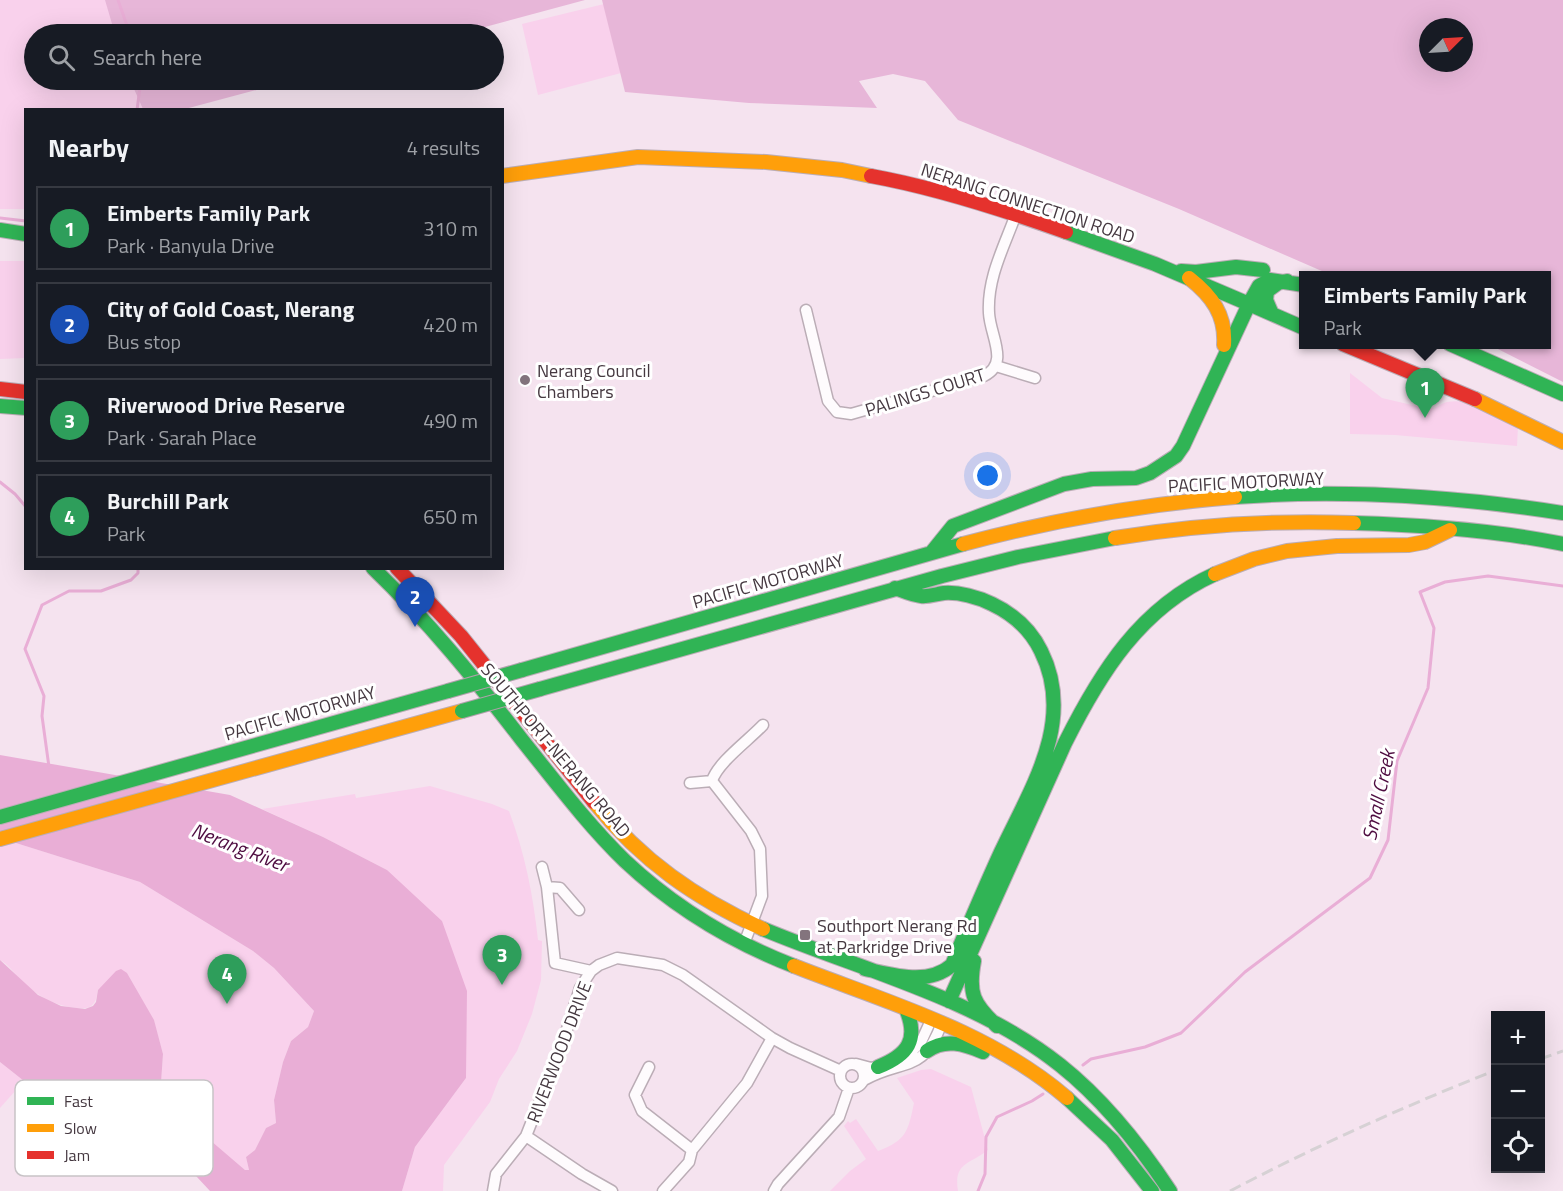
<!DOCTYPE html>
<html lang="en">
<head>
<meta charset="utf-8">
<style>
  :root { --surface:#171b24; --page:#242831; --text:#f1f3f6; --muted:#9ea1a6; --line:#363941; --accent:#0f766e }
  body { margin:0; font-family:"Titillium Web",sans-serif; background:var(--page); color:var(--text) }
  .controls { position:absolute; right:18px; bottom:18px; display:grid; overflow:hidden; border-radius:0px; box-shadow:0 6px 24px #0002 }
  .controls button { width:54px; height:54px; display:grid; place-items:center; padding:0; border:0; border-bottom:2px solid var(--line); background:var(--surface); color:var(--text); font:30px sans-serif }
  .compass { position:absolute; left:1419px; top:18px; width:54px; height:54px; border-radius:50%; background:var(--surface); box-shadow:0 6px 24px #0002; rotate:66deg }
  .you { position:absolute; left:988px; top:476px; width:21px; height:21px; margin:-15px; border:4px solid #fff; border-radius:50%; background:#1a73e8; box-shadow:0 0 0 9px #1a73e833 }
  .badge { display:grid; place-items:center; width:39px; height:39px; border-radius:50%; background:var(--accent); color:#fff; font-size:20px; font-weight:700 }
  .pin { position:absolute; translate:-50% -50px; filter:drop-shadow(0 2px 3px #0008) }
  .pin::after { content:''; position:absolute; top:32px; width:21px; height:18px; background:inherit; clip-path:polygon(0 0,100% 0,50% 100%) }
  .popup { position:absolute; left:1299px; top:271px; width:252px; height:78px; box-sizing:border-box; display:grid; place-content:center; border-radius:0px; background:var(--surface); filter:drop-shadow(0 2px 4px #0005); font-size:20px; white-space:nowrap; color:var(--muted) }
  .popup b { font-size:22px; color:var(--text) }
  .popup::after { content:''; position:absolute; left:50%; top:100%; margin-left:-12px; border:12px solid transparent; border-top-color:var(--surface) }
  .list { margin:0; padding:0; list-style:none }
  h2 { display:flex; justify-content:space-between; align-items:center; height:78px; margin:0; padding:0 24px; font-size:26px }
  h2 small { font-size:20px; font-weight:400; color:var(--muted) }
  .list li { display:grid; grid-template-columns:39px 1fr auto; gap:18px; align-items:center; box-sizing:border-box; height:84px; margin:0 12px 12px; padding:0 12px; border:2px solid var(--line); border-radius:0px }
  .list b { display:block; font-size:22px; white-space:nowrap }
  .list p { margin:0; font-size:20px; white-space:nowrap; color:var(--muted) }
  .list em { font-size:20px; font-style:normal; color:var(--muted) }
  .icon { flex:none; width:33px; height:33px; fill:none; stroke:currentColor; stroke-width:2; stroke-linecap:round; stroke-linejoin:round }
  .map { position:relative; flex:none; width:1563px; height:1191px; overflow:hidden }
  .search { position:absolute; background:var(--surface); box-shadow:0 6px 24px #0002; left:24px; top:24px; width:480px; height:66px; display:flex; align-items:center; gap:15px; box-sizing:border-box; padding:0 21px; border-radius:33px; color:var(--muted); font-size:22px }
  .panel { position:absolute; background:var(--surface); box-shadow:0 6px 24px #0002; left:24px; top:108px; width:480px; height:462px; border-radius:0px }
  .map>svg:first-child { display:block }
  .green { fill:#f9d1ec }
  .forest { fill:#e7b6d8; fill-rule:evenodd }
  .water { fill:#e9aed6 }
  .lines { fill:none; stroke-linecap:round; stroke-linejoin:round }
  .stream { stroke:#e9aed6; stroke-width:3 }
  .street-casing { stroke:#bbadb6; stroke-width:13 }
  .fast-casing { stroke:#bbadb6; stroke-width:16 }
  .slow-casing { stroke:#bbadb6; stroke-width:16 }
  .jam-casing { stroke:#bbadb6; stroke-width:16 }
  .street { stroke:#fefbfd; stroke-width:10 }
  .fast { stroke:#30b455; stroke-width:14 }
  .slow { stroke:#ff9f0a; stroke-width:14 }
  .jam { stroke:#e5322d; stroke-width:14 }
  .rail { stroke:#d6d1d4; stroke-width:3; stroke-dasharray:12 6; stroke-linecap:butt }
  .fast-bridge-casing { stroke:#b1a0ac; stroke-width:16; stroke-linecap:butt }
  .fast-bridge { stroke:#30b455; stroke-width:14 }
  .poi-dot { fill:#83747d; stroke:#fff; stroke-width:2 }
  .labels { text-anchor:middle; dominant-baseline:central; stroke-width:6; stroke-linejoin:round; paint-order:stroke }
  .street-label { font-size:18px; fill:#453840; stroke:#fff }
  .poi-label { font-size:18px; fill:#453840; stroke:#fff; text-anchor:start }
  .water-label { font-size:20px; font-style:italic; fill:#4e0c40; stroke:#fff }
  .key { fill:#fff; stroke:#c7c3c6; stroke-width:1.5 }
  .key-label { font-size:16px; fill:#453840 }
</style>
</head>
<body>
<div class="map">
<svg width="1563" height="1191" viewBox="0 0 1563 1191">
  <rect width="100%" height="100%" fill="#f5e3ef"/>
  <!-- green -->
  <path class="green" d="M0,0H143L149,34H34V80H148V109L26,110L25,209H0Z
    M604,4L621,73L538,95L522,24Z
    M0,261H25V358L0,359Z
    M1350,373L1382,398L1429,409C1437,408 1440,404 1447,402C1472,397 1496,415 1518,426L1517,446L1395,435L1350,434Z
    M430,786L492,804L509,811C525,854 533,894 538,940L542,941L541,980L532,1014L517,1051L499,1079L490,1102L444,1165L443,1191H402L415,1147L466,1078L387,870L323,837L262,809L355,794L356,798Z
    M0,838L140,882L253,951L274,968L314,1011L308,1027L291,1041L283,1062L274,1100L276,1123L266,1128L255,1150L246,1157L249,1170H245L176,1112L161,1083L163,1054L154,1021L127,973L98,990C96,1004 92,1010 77,1008C55,1006 36,996 20,979C14,973 8,964 0,960Z
    M0,1062L24,1081L0,1108Z
    M931,1069L971,1087L988,1150C971,1164 953,1162 958,1191H830L850,1171L866,1159L844,1126L848,1121L850,1123L856,1119L878,1151C907,1140 908,1131 914,1103L897,1078L921,1070Z"/>
  <!-- forest -->
  <path class="forest" d="M105,0H585L459,34H115Z
    M602,0H1563V382L1490,345L1546,344V276L1331,275L1179,209L958,120L925,81L893,74L859,81L877,108L749,103L625,92ZM1428,27H1464V63H1428Z
    M130,80H294L185,109H143Z"/>
  <!-- water -->
  <path class="water" d="M0,755L230,795L323,837L387,870L442,921L467,991L466,1078L415,1147L402,1191H210L183,1162L144,1141L103,1129L87,1121L24,1081L0,1062V960L38,995L61,1006L85,1009L93,1006L96,1002L98,990L116,971L121,969L127,973L154,1020L163,1054L161,1083L176,1111L245,1170H249L246,1157L255,1150L266,1128L276,1123L274,1100L283,1062L291,1041L308,1027L314,1011L274,968L253,951L140,882L0,838Z"/>
  <g class="lines">
    <!-- stream -->
    <path class="stream" d="M118,0L130,34
      M137,110L141,80
      M0,218L26,221
      M0,482L15,494L26,507
      M49,767L42,716L44,696L25,649L42,605L69,591H101L131,580L138,573V568
      M1083,1065L1091,1059L1145,1047L1181,1033L1245,972L1370,878L1388,840L1397,761L1428,688L1434,628L1420,592L1445,582L1488,576L1563,586
      M978,1191L985,1174L986,1137L997,1117L1032,1101L1043,1094"/>
    <!-- street casing -->
    <g class="street-casing">
      <path id="street" d="M806,310L828,401L837,412L851,414L984,376C1010,363 990,336 989,313C987,278 1004,247 1016,214
        M996,366L1035,378
        M690,783L712,781
        M542,867L547,887L555,963L591,971
        M547,887L560,888L579,910
        M744,944L762,896L760,849L751,831L712,781C717,763 749,740 763,725
        M907,1056L921,1042L932,1018
        M840 1076a12 12 0 1 1 24 0a12 12 0 1 1-24 0Z
        M856,1064L871,1068L882,1066
        M649,1067L635,1095L642,1111L692,1150
        M864,1080C902,1058 924,1075 942,1022
        M526,1136L582,1174L612,1191
        M493,1191L496,1174L526,1136L562,1045L580,988L591,971L599,965L617,958L663,965L683,975L772,1038L790,1048L841,1071
        M663,1191L689,1162L692,1150L747,1083L772,1038
        M774,1191L778,1184L839,1117L849,1088"/>
    </g>
    <!-- fast casing -->
    <g class="fast-casing">
      <path id="fast" d="M0,230L26,234
        M1066,232L1155,264L1249,304L1259,286L1270,280L1304,285
        M1181,271L1196,272L1236,267L1263,270
        M1272,314L1266,300L1267,291L1278,283L1287,281
        M1450,344L1563,394
        M0,406L26,408
        M1235,497C1346,489 1454,496 1563,513
        M1354,523C1424,525 1495,530 1563,544
        M932,552L953,526L1064,484L1092,479L1136,478L1150,473L1176,456L1183,446L1249,304L1304,328
        M373,568C428,621 475,679 522,740C555,781 587,824 625,861C674,907 732,942 794,966
        M895,588C903,591 912,595 921,596C929,597 936,594 944,593C959,592 978,597 992,604C1013,614 1031,630 1041,651C1076,721 1031,788 1001,852C984,889 968,927 952,965
        M522,670L963,544
        M540,689L942,576L1018,557L1115,538
        M0,817L448,691
        M763,929C861,970 976,998 1060,1065C1104,1100 1139,1144 1170,1191
        M974,961C968,993 973,1004 997,1026
        M865,969C894,975 928,986 952,965
        M949,1001L1065,743C1100,673 1140,608 1215,574
        M927,1051C945,1038 964,1044 983,1052
        M878,1067C908,1055 919,1040 906,1009
        M1067,1098L1112,1140L1152,1191"/>
    </g>
    <!-- slow casing -->
    <g class="slow-casing">
      <path id="slow" d="M502,176L638,157L766,162L842,170L871,176
        M1189,278C1212,296 1226,315 1224,345
        M1475,399L1563,442
        M1115,538C1194,525 1274,520 1354,523
        M963,544C1053,520 1143,504 1235,497
        M1215,574L1254,559L1287,551L1337,546L1409,545L1425,542L1450,530
        M594,802C642,861 695,898 763,929
        M0,839L462,711
        M794,966C889,1003 989,1031 1067,1098"/>
    </g>
    <!-- jam casing -->
    <g class="jam-casing">
      <path id="jam" d="M871,176C937,188 1002,209 1066,232
        M1343,344L1475,399
        M0,389L26,392
        M397,568L461,636L594,802"/>
    </g>
    <!-- street -->
    <use href="#street" class="street"/>
    <!-- fast -->
    <use href="#fast" class="fast"/>
    <!-- slow -->
    <use href="#slow" class="slow"/>
    <!-- jam -->
    <use href="#jam" class="jam"/>
    <!-- rail -->
    <path class="rail" d="M1540,1059L1563,1051
      M1230,1191C1316,1146 1405,1106 1496,1070"/>
    <!-- fast-bridge casing -->
    <g class="fast-bridge-casing">
      <path id="fast-bridge" d="M448,691L522,670
        M462,711L540,689"/>
    </g>
    <!-- fast-bridge -->
    <use href="#fast-bridge" class="fast-bridge"/>
  </g>
  <!-- markers -->
  <g class="poi-dot">
    <circle cx="525" cy="380" r="6"/>
    <rect x="799" y="929" width="12" height="12" rx="3"/>
  </g>
  <g class="labels">
    <!-- street labels -->
    <g class="street-label">
      <text transform="translate(1028 203) rotate(18)">NERANG CONNECTION ROAD</text>
      <text transform="translate(925 392) rotate(-17)">PALINGS COURT</text>
      <text transform="translate(1246 482) rotate(-3)">PACIFIC MOTORWAY</text>
      <text transform="translate(768 581) rotate(-16)">PACIFIC MOTORWAY</text>
      <text transform="translate(300 713) rotate(-16)">PACIFIC MOTORWAY</text>
      <text transform="translate(556 750) rotate(50)">SOUTHPORT-NERANG ROAD</text>
      <text transform="translate(559 1052) rotate(-69)">RIVERWOOD DRIVE</text>
    </g>
    <!-- poi labels -->
    <g class="poi-label">
      <text x="537" y="370">Nerang Council<tspan x="537" dy="21">Chambers</tspan></text>
      <text x="817" y="925">Southport Nerang Rd<tspan x="817" dy="21">at Parkridge Drive</tspan></text>
    </g>
    <!-- water labels -->
    <g class="water-label">
      <text transform="translate(1378 795) rotate(-78)">Small Creek</text>
      <text transform="translate(240 847) rotate(21)">Nerang River</text>
    </g>
  </g>
  <!-- legend -->
  <rect x="15" y="1080" width="198" height="96" rx="9" class="key"/>
  <rect x="27" y="1097" width="27" height="8" fill="#30b455"/>
  <rect x="27" y="1124" width="27" height="8" fill="#ff9f0a"/>
  <rect x="27" y="1151" width="27" height="8" fill="#e5322d"/>
  <g class="key-label">
    <text x="64" y="1107">Fast</text>
    <text x="64" y="1134">Slow</text>
    <text x="64" y="1161">Jam</text>
  </g>
</svg>
<div class="controls">
<button>+</button>
<button>−</button>
<button><svg class="icon" aria-label="locate" viewBox="0 0 24 24"><circle cx="12" cy="12" r="6"/><path d="M12 2v4M12 18v4M2 12h4M18 12h4"/></svg></button>
</div>
<svg class="compass" viewBox="-18 -18 36 36"><path d="M0-13l5 13h-10z" fill="#e53935"/><path d="M0 13l5-13h-10z" fill="#9ea1a6"/></svg>
<div class="you"></div>
<div class="pin badge" style="left:1425px;top:418px;background:#2e9e5b">1</div>
<div class="popup"><b>Eimberts Family Park</b>Park</div>
<div class="pin badge" style="left:415px;top:627px;background:#1a4fb4">2</div>
<div class="pin badge" style="left:502px;top:985px;background:#2e9e5b">3</div>
<div class="pin badge" style="left:227px;top:1004px;background:#2e9e5b">4</div>
<div class="search"><svg class="icon" aria-label="search" viewBox="0 0 24 24"><circle cx="10" cy="10" r="6"/><path d="M15 15l6 6"/></svg>Search here</div>
<section class="panel">
<h2>Nearby<small>4 results</small></h2>
<ul class="list">
<li><span class="badge" style="background:#2e9e5b">1</span><div><b>Eimberts Family Park</b><p>Park · Banyula Drive</p></div><em>310 m</em></li>
<li><span class="badge" style="background:#1a4fb4">2</span><div><b>City of Gold Coast, Nerang</b><p>Bus stop</p></div><em>420 m</em></li>
<li><span class="badge" style="background:#2e9e5b">3</span><div><b>Riverwood Drive Reserve</b><p>Park · Sarah Place</p></div><em>490 m</em></li>
<li><span class="badge" style="background:#2e9e5b">4</span><div><b>Burchill Park</b><p>Park</p></div><em>650 m</em></li>
</ul>
</section>
</div>
</body>
</html>
